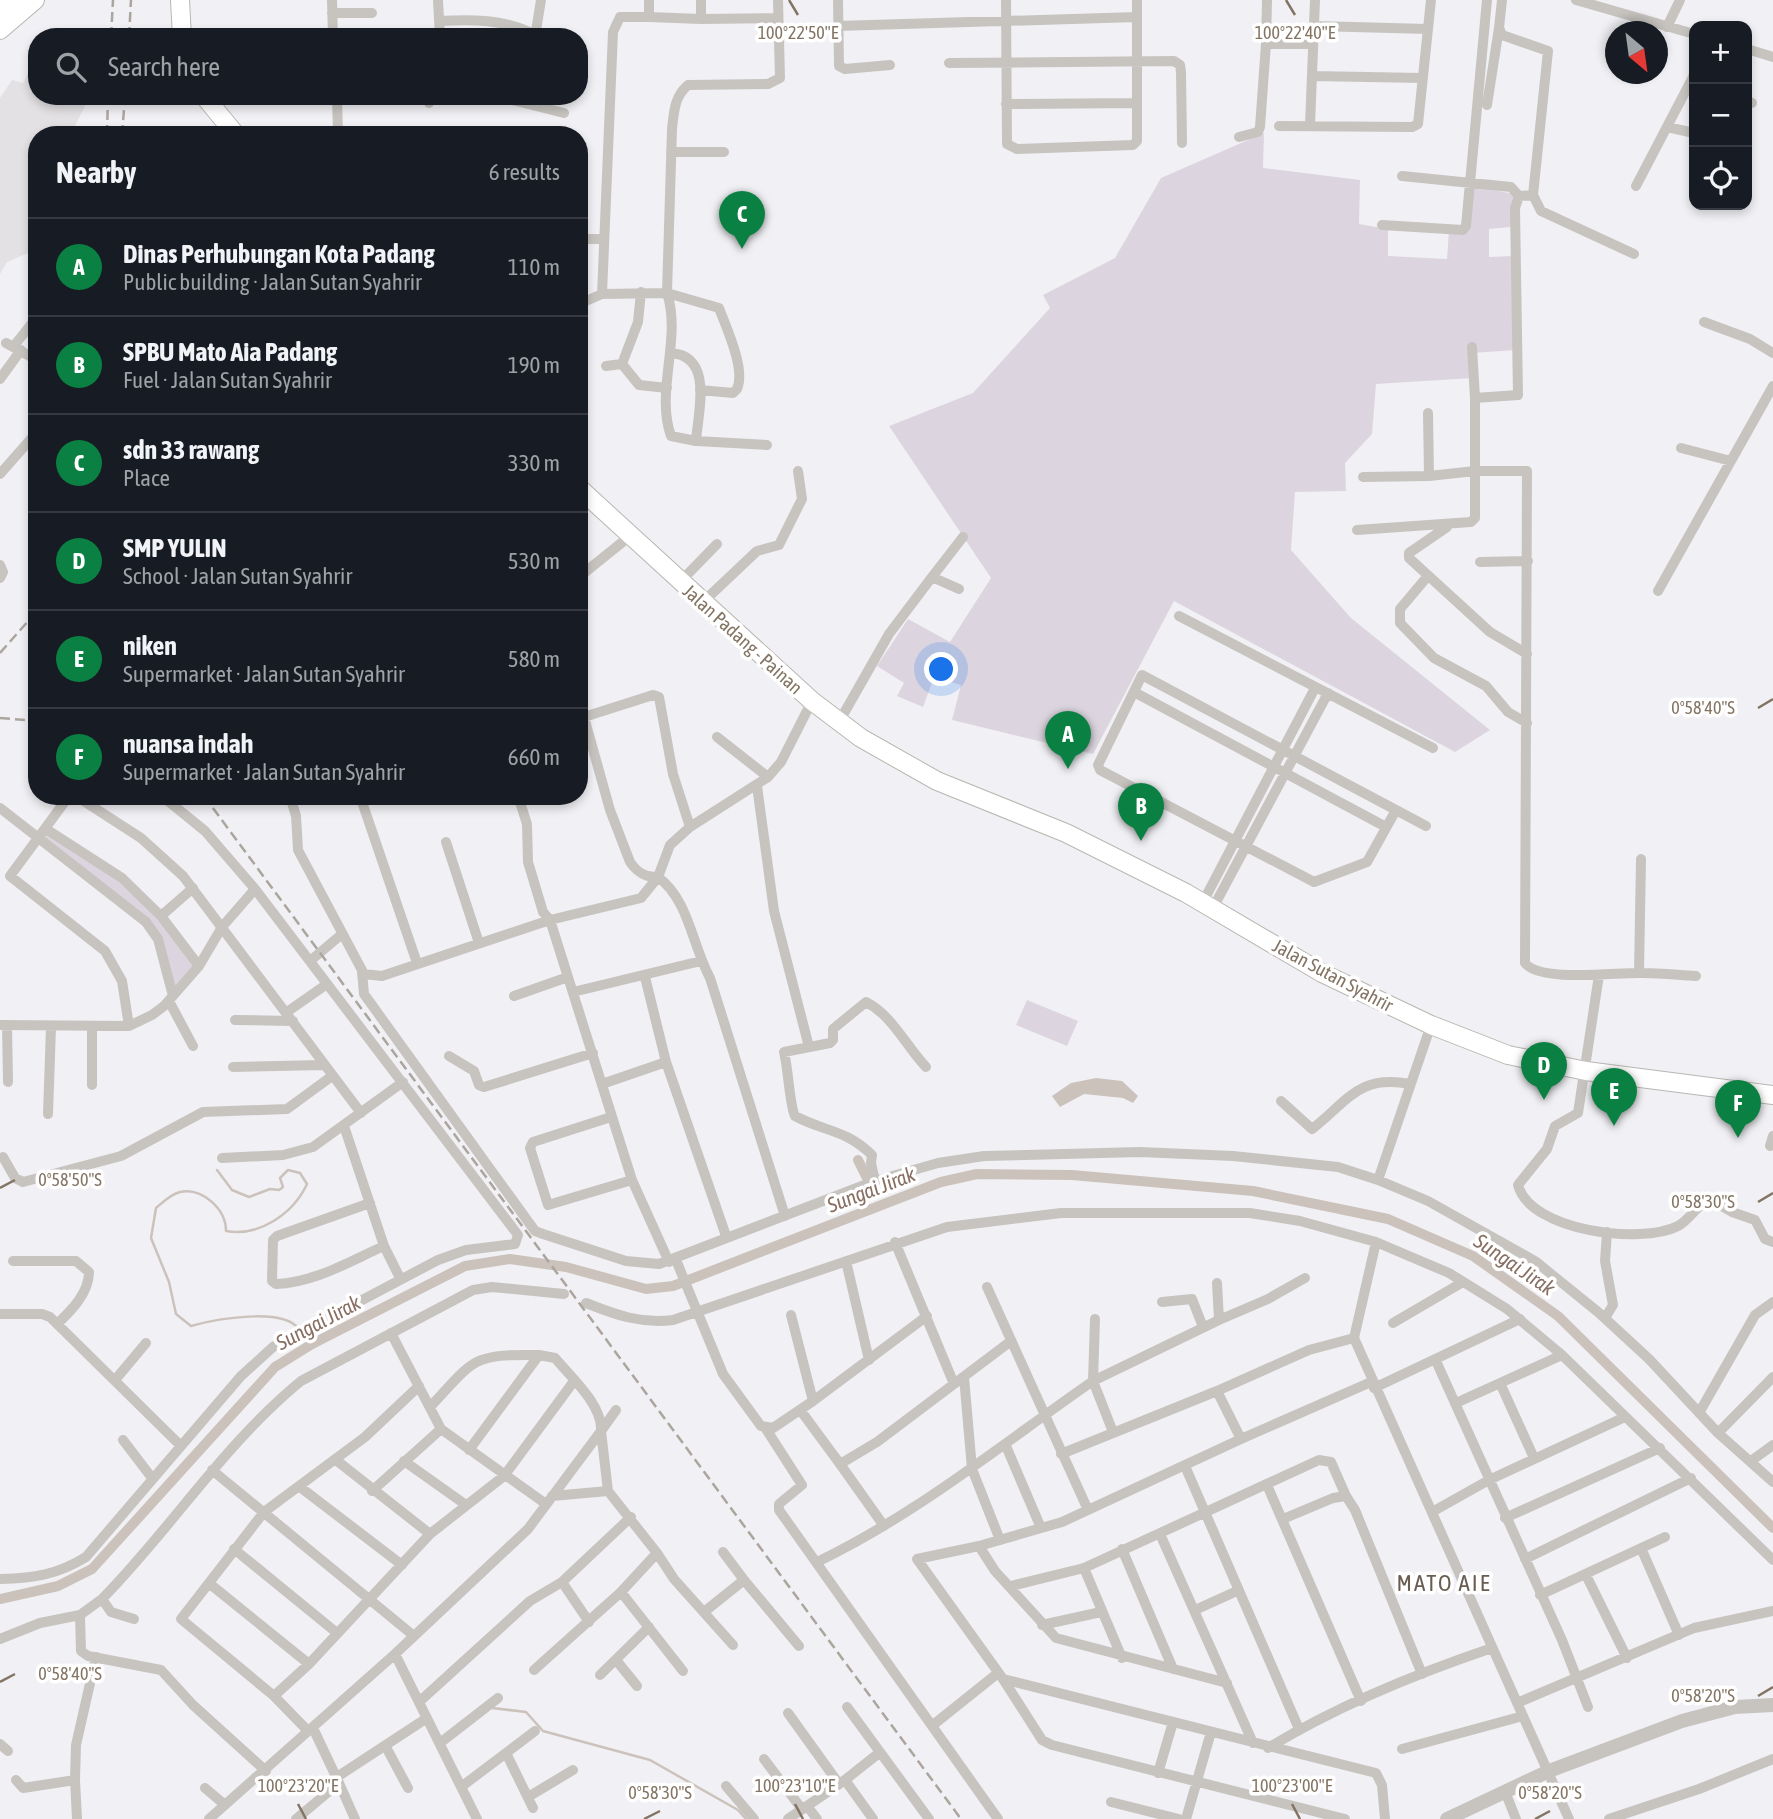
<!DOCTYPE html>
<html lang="en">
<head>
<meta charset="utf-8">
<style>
  :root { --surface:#171b24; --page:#242831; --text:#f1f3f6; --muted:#9ea1a6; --line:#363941; --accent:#0b8043 }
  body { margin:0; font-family:"Asap Condensed",sans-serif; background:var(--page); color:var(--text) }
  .controls { position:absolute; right:21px; top:21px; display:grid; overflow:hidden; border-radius:14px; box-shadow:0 4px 10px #0003 }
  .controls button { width:63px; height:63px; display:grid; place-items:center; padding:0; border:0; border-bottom:2px solid var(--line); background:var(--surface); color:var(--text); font:35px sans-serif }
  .compass { position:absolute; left:1605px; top:21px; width:63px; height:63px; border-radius:50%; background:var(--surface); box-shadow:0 4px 10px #0003; rotate:151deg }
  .you { position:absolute; left:942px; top:670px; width:24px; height:24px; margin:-18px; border:5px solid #fff; border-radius:50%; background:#1a73e8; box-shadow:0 0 0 10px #1a73e833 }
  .badge { display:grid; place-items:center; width:46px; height:46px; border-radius:50%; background:var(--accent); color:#fff; font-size:23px; font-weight:700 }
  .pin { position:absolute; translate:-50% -58px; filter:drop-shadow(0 2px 4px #0008) }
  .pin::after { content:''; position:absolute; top:37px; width:24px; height:21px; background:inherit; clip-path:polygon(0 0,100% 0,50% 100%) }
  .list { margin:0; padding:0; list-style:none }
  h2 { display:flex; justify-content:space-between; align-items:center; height:91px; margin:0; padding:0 28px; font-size:30px }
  h2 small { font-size:23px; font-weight:400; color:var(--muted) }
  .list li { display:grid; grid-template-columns:46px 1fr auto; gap:21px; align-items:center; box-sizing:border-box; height:98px; padding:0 28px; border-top:2px solid var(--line) }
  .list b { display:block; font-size:26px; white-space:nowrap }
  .list p { margin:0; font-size:23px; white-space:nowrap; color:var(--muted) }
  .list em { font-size:23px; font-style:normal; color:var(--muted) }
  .icon { flex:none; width:38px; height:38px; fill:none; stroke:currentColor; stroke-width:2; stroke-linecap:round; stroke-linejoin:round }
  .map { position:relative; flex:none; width:1773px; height:1819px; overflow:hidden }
  .search { position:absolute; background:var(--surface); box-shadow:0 4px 10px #0003; left:28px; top:28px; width:560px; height:77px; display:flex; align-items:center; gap:18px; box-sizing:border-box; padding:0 24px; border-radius:28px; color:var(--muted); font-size:26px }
  .panel { position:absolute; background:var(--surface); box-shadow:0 4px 10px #0003; left:28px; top:126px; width:560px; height:679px; border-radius:28px }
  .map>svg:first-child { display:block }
  .built { fill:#e3e1e3 }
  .green { fill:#dcd5df }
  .water { fill:#ccc2bc }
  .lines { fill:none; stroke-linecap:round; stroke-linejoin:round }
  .stream { stroke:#ccc2bc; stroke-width:2.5 }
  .canal { stroke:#ccc2bc; stroke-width:10 }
  .primary-casing { stroke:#bab6b1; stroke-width:20 }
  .trunk-casing { stroke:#b8b5b1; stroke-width:20 }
  .minor { stroke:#c7c4c0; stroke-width:10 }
  .tertiary { stroke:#c7c4c0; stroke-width:14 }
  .primary { stroke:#fff; stroke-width:18 }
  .trunk { stroke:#fff; stroke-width:18 }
  .rail { stroke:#aba59e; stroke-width:2.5; stroke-dasharray:10 5; stroke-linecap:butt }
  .ticks { fill:none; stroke:#837463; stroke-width:2.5 }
  .labels { text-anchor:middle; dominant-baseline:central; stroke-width:7; stroke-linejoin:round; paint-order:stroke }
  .street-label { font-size:19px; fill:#837463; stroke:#fff }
  .water-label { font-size:21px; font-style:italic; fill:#876f63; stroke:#fff }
  .quarter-label { font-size:23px; letter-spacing:2px; fill:#685d51; stroke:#fff }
  .ticks-label { font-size:18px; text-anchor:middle; fill:#837463; stroke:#fff; stroke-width:7; stroke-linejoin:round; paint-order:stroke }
</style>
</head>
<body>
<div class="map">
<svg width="1773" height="1819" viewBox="0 0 1773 1819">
  <rect width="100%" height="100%" fill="#f1f1f5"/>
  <!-- built -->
  <path class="built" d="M37,55V96H90L74,128L84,135H37V249L7,262L0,274V98L12,80L23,83Z"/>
  <!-- green -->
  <path class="green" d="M1264,133L1263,168L1360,180L1359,224L1388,229V256L1447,259L1449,230L1468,232L1473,186L1514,194L1511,227L1489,229V257L1512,256L1517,350L1471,353L1473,378L1376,384L1372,434L1345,463L1346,491L1295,492L1291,550L1351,618L1490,730L1455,752L1174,601L1093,754L952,720L961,685L934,677L923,707L897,696L904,683L877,666L908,619L950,642L991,578L889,426L973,393L1050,308L1043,295L1115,258L1161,178Z
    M49,834L88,857L155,911L195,965L174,989L154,931L44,838Z
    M1027,1000L1078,1021L1067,1046L1016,1025Z"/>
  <!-- water -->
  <path class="water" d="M1096,1078L1122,1081L1138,1096L1133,1103L1123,1098L1084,1094L1060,1107L1052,1096L1071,1083Z"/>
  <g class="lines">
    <!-- stream -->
    <path class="stream" d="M217,1170L232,1190L249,1197L270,1189L279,1190L283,1187L280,1178L288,1170L300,1173L307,1184C293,1214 259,1237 226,1231C226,1209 202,1187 180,1192C171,1194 163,1202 156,1208L151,1238L169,1282L176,1314L191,1326C216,1319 282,1307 299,1329
      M303,1334L312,1344
      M492,1708L526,1712L543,1731L650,1760L738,1810L746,1819"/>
    <!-- canal -->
    <path class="canal" d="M858,1160L867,1178
      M0,1599L58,1586L92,1569L275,1367L312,1344L465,1266L510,1259L566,1267L646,1289L673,1286L941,1182L977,1174L1072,1175L1253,1191L1388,1219L1473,1256L1558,1316L1773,1528"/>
    <!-- primary casing -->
    <g class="primary-casing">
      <path id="primary" d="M180,0L182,37
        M204,96L236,135
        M579,488L812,701L861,738L937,781L1066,833L1186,893L1322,973L1431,1025L1508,1055L1586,1071L1773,1095"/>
    </g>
    <!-- trunk casing -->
    <g class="trunk-casing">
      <path id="trunk" d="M0,11L14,0
        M0,30L35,0"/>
    </g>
    <!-- minor -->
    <path class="minor" d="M332,0L333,37
      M438,0L440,37
      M649,0V17L701,19
      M701,0V19L778,18
      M838,0L839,66L845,69L890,65
      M1006,0L1007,144L1017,149L1133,145L1137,141V0
      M1502,0L1499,28L1502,35L1548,51L1533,195L1541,211L1634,254
      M1576,0L1694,34
      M332,13H372
      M439,21C471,19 506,19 535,35
      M837,26L1137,17
      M1315,26L1428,29
      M1667,27L1680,0
      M535,37L541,0
      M1266,44L1267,0
      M1747,49L1773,57
      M949,63L1174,61L1180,65L1181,72L1182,143
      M1313,76L1422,78
      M337,96L338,135
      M497,96L564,113
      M1747,101L1752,103
      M429,103L433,96
      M1006,104L1137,103
      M1487,105L1499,28
      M1310,125L1315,0
      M1279,126L1412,127L1418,124L1431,0
      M1667,127L1694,133
      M368,135L388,132L416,135
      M1239,137L1258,132L1260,127L1266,44H1313
      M671,152H724
      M1402,176L1511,187L1519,196
      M1636,186L1694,75
      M1382,225L1463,230L1466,226L1487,0
      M579,239H602
      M667,293C682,339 655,391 671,436L696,441L767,445
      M667,293L719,308C726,327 746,369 737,389L733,393L700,390
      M602,294L613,32L620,17H649
      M579,304L602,294L667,293L672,129C674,112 674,97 688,85L768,84L780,78L778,0
      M1704,322L1750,339L1773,353
      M6,343L37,360
      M13,347L37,317
      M1472,347L1475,398
      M671,353C714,356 698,412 696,441
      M622,364L638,322L641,292
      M606,366L622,364L639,385L667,388
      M0,379L21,350
      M1428,413L1429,476
      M1681,448L1731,461
      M0,474L37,432
      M1363,477L1429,476L1475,471V398L1518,395L1515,208L1519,196L1533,195
      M1447,527L1409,553V558L1490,632L1527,654
      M1357,530L1471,522L1475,518V471H1527L1525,963C1541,983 1617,972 1642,973C1660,973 1678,975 1696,976
      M1480,562L1528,561
      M0,565L3,572L0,578
      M579,577L630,536
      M932,577L963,537
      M1427,577L1400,609V623L1434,658L1486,686L1508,712L1527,723
      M680,582L717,544
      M1658,591L1773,386
      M702,603L757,551L779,545L802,499L798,471
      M1179,616L1433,748
      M1134,692L1386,827
      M839,722L889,634L932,577L959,589
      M717,737L768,777
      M757,786L774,911L809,1047
      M69,796L10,876L105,951L122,981L129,1026
      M76,796L141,838L183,876L361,1113
      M290,796L296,816L298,850L364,974L382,976L550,920L641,898L658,877L670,845L690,827L768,777L781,762L812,701
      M360,796L417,963
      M518,796L527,824L528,862L543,912L550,920L632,1180L669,1262
      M0,808L146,922L158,939L173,996
      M1396,810L1367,862L1314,882L1100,770L1098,765L1142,675L1396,810L1426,826
      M690,827L673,774L659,697L653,695L584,717L610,810L630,862C637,872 645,878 658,877C689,900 692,945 710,978L785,1216
      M46,829L122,878L161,916L199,966
      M446,842L479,943
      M1203,902L1315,688
      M1213,908L1328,693
      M161,916L193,888
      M310,961L342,934
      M362,972L364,994L527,1220L535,1231L543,1234L626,1261L659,1264L875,1181L938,1163L984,1156L1140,1152L1233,1156L1338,1167L1378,1180L1428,1201L1535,1261L1598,1312L1649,1359L1718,1433L1773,1482
      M1639,972L1641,859
      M1599,975L1578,1113L1555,1126L1547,1149L1518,1185C1530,1231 1641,1245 1678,1226C1690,1220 1697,1204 1710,1199L1732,1212L1755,1220L1765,1239L1773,1242
      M645,977L666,1062
      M573,992L701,961
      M514,996L568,977
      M169,1001L193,1046
      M287,1012L327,984
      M235,1020L293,1021
      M0,1025L129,1026L152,1015L164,1006L199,966L222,927L255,889
      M7,1025L8,1082
      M92,1026V1085
      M449,1056L474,1071L479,1085L484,1087L593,1053
      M233,1067L324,1065
      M602,1084L666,1062L725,1233
      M1281,1101L1312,1129C1348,1101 1359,1074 1410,1084
      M48,1114L51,1027
      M611,1117L533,1142L530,1148L548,1205L632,1180
      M344,1126L384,1246L400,1278
      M1770,1146L1773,1136
      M3,1157L15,1178L23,1182L121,1156L203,1112L287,1109L332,1076
      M222,1158L283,1155L313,1147L403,1082
      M1378,1180L1431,1025
      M875,1181L871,1163L872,1155C845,1129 825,1132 795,1116C790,1108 788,1067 784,1052L830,1043L833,1040V1029L866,1002C892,1015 906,1046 926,1067
      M370,1203L277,1236L273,1240L272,1281L276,1284C314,1283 350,1261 384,1246
      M895,1242L954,1384
      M676,1260L723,1374L761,1426L773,1428L813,1401
      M13,1261H76L89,1272C89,1293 71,1311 57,1324
      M846,1261L869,1360
      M1217,1283L1219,1320L1268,1299L1305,1278
      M987,1287L1088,1510
      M1162,1302L1192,1299L1203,1327
      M586,1303C616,1315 641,1324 673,1320L947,1227L1061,1213H1250L1300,1221L1376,1242L1449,1273L1507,1309L1562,1355L1773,1560
      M0,1314H42L50,1317L181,1446
      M791,1315L813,1401L927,1316
      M1605,1318L1613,1305L1605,1261L1607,1232
      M1393,1323L1463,1282
      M391,1333L441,1429L546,1504
      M1354,1338L1376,1242
      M1436,1361L1562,1640L1588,1707
      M964,1377L972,1469L1000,1540
      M115,1380L146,1343
      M1500,1383L1534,1458
      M1374,1388L1520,1319
      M1217,1391L1241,1439
      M1456,1403L1562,1355
      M430,1407C475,1359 471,1354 539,1355L469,1450
      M801,1411L840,1464
      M1699,1413L1755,1315L1773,1302
      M766,1429L802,1485L779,1504V1510L998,1819
      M1113,1432L1093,1381L1219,1320
      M1718,1433L1773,1377
      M123,1440L152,1478
      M1006,1446L1041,1528
      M1061,1454L1217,1391L1309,1350L1354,1338L1569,1819
      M336,1460L430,1534
      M404,1461L466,1505
      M1751,1461L1773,1445
      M1185,1466L1299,1729
      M212,1470L414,1636
      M1267,1485L1361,1701
      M300,1487L402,1565
      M372,1491L441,1429
      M552,1496L608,1491L601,1431L616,1410
      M1432,1512L1489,1480L1625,1417
      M1505,1518L1660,1448
      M1283,1519L1333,1498L1346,1496L1355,1510L1422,1674
      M884,1526L840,1464L877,1442L1011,1341
      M1160,1534L1253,1743
      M979,1546L995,1571L1056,1638L1227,1683
      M1641,1548L1679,1635
      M234,1549L337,1633
      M1122,1549L1173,1669
      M723,1552L744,1580
      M657,1553L674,1579L733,1645
      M1525,1559L1691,1478
      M817,1562C917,1514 1002,1444 1093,1381L1095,1319
      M1084,1568L1122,1658
      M1586,1575L1627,1658
      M0,1579C34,1578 57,1575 86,1557L241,1376L273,1347L438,1260L466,1250L515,1244L518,1235L255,889L205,831L162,796
      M562,1582L589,1622
      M210,1584L309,1664
      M1011,1586L1084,1568L1319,1460L1331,1462L1346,1496
      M621,1592L683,1671
      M1540,1595L1665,1537
      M102,1599L111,1612L134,1619
      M1195,1610L1237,1591
      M704,1612L744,1580L799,1646
      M80,1615L81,1651L88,1656L161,1670L193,1705L266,1771
      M1042,1625L1101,1612
      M0,1639L40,1623L80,1615L102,1599C171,1529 224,1444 301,1381L473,1290L492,1287L564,1294
      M395,1654L477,1819
      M616,1660L637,1686
      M534,1670L621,1592L657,1553L608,1491
      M600,1675L649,1627
      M1003,1679L1376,1773L1382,1785L1385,1819
      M274,1696L309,1664L430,1534L504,1476L574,1381
      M419,1702L530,1601L562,1582L631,1517
      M1517,1703L1694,1628L1773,1611
      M847,1707L929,1819
      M788,1713L839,1784
      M933,1725L998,1673
      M308,1731L274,1696L181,1619L264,1512L365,1437L419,1386
      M440,1743L498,1698
      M0,1744L8,1751
      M386,1747L408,1788
      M1268,1748C1337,1706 1415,1674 1492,1648
      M1402,1749L1523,1716
      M507,1755L533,1808
      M764,1759L801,1808
      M1158,1773L1173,1722
      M337,1777L427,1718
      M16,1780L23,1788L75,1780L76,1745L96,1657
      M75,1780L77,1819
      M845,1780L873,1819
      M339,1783L355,1819
      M726,1786L754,1819
      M461,1787L535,1731
      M205,1788L225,1805
      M1506,1794L1516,1819
      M528,1797L573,1770
      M1111,1802L1179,1819
      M807,1806L817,1819
      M209,1819L395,1654L528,1529L601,1431C603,1405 570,1376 555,1358L539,1355
      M296,1819L339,1783L313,1728
      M788,1819L845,1780L879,1753
      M1186,1819L1211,1732
      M1345,1819L1052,1745L1042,1740L1003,1679L917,1559L979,1546L1062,1522L1241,1439L1371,1382
      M1609,1819L1699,1789L1773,1759"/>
    <!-- tertiary -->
    <path class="tertiary" d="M1447,1819L1549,1771L1682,1721L1735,1707L1773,1705"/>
    <!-- primary -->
    <use href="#primary" class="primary"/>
    <!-- trunk -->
    <use href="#trunk" class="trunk"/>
    <!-- rail -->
    <path class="rail" d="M111,37L113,0
      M129,37L131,0
      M107,135L108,96
      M122,135L125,96
      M0,653L37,611
      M0,718L37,721
      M204,796L961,1819"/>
  </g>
  <!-- ticks -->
  <path class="ticks" d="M789,0L798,15M1286,0L1295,15M1758,708L1773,699M0,1188L15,1180M1758,1202L1773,1193M0,1682L15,1674M1758,1696L1773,1687M298,1804L306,1819M795,1804L803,1819M1292,1804L1300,1819M644,1819L660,1811M1535,1819L1550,1811"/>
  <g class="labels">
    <!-- street labels -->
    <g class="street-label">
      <text transform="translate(743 639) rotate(42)">Jalan Padang - Painan</text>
      <text transform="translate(1333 975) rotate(28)">Jalan Sutan Syahrir</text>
    </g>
    <!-- water labels -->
    <g class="water-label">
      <text transform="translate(871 1189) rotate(-21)">Sungai Jirak</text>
      <text transform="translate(1515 1264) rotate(34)">Sungai Jirak</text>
      <text transform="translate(318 1322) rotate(-28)">Sungai Jirak</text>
    </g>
    <!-- quarter labels -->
    <g class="quarter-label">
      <text x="1444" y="1583">MATO AIE</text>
    </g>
  </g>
  <g class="ticks-label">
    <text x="798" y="39">100°22'50"E</text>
    <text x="1295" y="39">100°22'40"E</text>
    <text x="1703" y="714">0°58'40"S</text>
    <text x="70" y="1186">0°58'50"S</text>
    <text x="1703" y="1208">0°58'30"S</text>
    <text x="70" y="1680">0°58'40"S</text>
    <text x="1703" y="1702">0°58'20"S</text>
    <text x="298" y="1792">100°23'20"E</text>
    <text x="795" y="1792">100°23'10"E</text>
    <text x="1292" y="1792">100°23'00"E</text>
    <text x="660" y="1799">0°58'30"S</text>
    <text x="1550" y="1799">0°58'20"S</text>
  </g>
</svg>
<div class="controls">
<button>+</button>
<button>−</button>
<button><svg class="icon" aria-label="locate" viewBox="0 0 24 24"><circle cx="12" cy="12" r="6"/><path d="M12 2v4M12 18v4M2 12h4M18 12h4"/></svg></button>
</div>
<svg class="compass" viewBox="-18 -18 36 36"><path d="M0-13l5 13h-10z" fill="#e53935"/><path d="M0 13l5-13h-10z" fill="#9ea1a6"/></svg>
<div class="you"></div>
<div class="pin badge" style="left:1068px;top:769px">A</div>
<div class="pin badge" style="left:1141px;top:841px">B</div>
<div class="pin badge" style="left:742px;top:249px">C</div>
<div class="pin badge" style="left:1544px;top:1100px">D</div>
<div class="pin badge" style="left:1614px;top:1126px">E</div>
<div class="pin badge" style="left:1738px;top:1138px">F</div>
<div class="search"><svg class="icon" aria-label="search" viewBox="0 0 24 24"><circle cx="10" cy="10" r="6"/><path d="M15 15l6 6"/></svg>Search here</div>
<section class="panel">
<h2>Nearby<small>6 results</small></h2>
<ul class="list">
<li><span class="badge">A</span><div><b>Dinas Perhubungan Kota Padang</b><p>Public building · Jalan Sutan Syahrir</p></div><em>110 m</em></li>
<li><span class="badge">B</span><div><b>SPBU Mato Aia Padang</b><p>Fuel · Jalan Sutan Syahrir</p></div><em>190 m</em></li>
<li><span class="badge">C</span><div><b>sdn 33 rawang</b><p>Place</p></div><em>330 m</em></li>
<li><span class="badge">D</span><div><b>SMP YULIN</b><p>School · Jalan Sutan Syahrir</p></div><em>530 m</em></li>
<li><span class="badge">E</span><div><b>niken</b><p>Supermarket · Jalan Sutan Syahrir</p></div><em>580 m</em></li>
<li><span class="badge">F</span><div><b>nuansa indah</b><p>Supermarket · Jalan Sutan Syahrir</p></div><em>660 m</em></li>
</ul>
</section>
</div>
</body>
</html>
